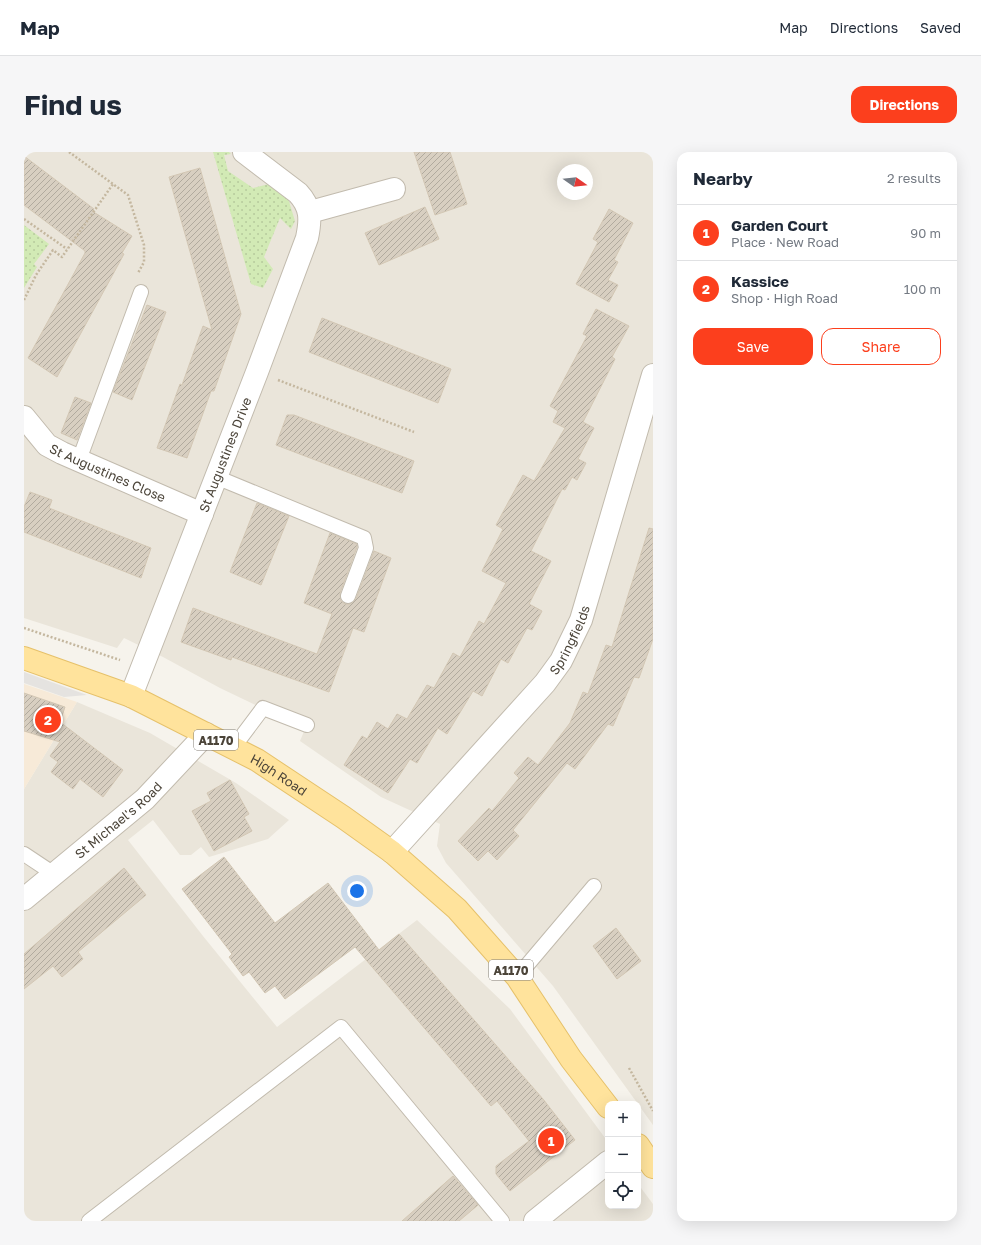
<!DOCTYPE html>
<html lang="en">
<head>
<meta charset="utf-8">
<style>
  :root { --surface:#fff; --page:#f6f6f7; --text:#1f2937; --muted:#747a83; --line:#e0e1e3; --accent:#fc3f1d }
  body { margin:0; font-family:"Golos Text",sans-serif; background:var(--page); color:var(--text) }
  .controls { position:absolute; right:12px; bottom:12px; display:grid; overflow:hidden; border-radius:8px; box-shadow:0 4px 16px #0002 }
  .controls button { width:36px; height:36px; display:grid; place-items:center; padding:0; border:0; border-bottom:1px solid var(--line); background:var(--surface); color:var(--text); font:20px sans-serif }
  .compass { position:absolute; left:533px; top:12px; width:36px; height:36px; border-radius:50%; background:var(--surface); box-shadow:0 4px 16px #0002; rotate:104deg }
  .you { position:absolute; left:333px; top:739px; width:14px; height:14px; margin:-10px; border:3px solid #fff; border-radius:50%; background:#1a73e8; box-shadow:0 0 0 6px #1a73e833 }
  .badge { display:grid; place-items:center; width:26px; height:26px; border-radius:50%; background:var(--accent); color:#fff; font-size:13px; font-weight:700 }
  .pin { position:absolute; translate:-50% -50%; border:2px solid #fff; box-shadow:0 1px 4px #0006 }
  .list { margin:0; padding:0; list-style:none }
  h2 { display:flex; justify-content:space-between; align-items:center; height:52px; margin:0; padding:0 16px; font-size:17px }
  h2 small { font-size:13px; font-weight:400; color:var(--muted) }
  .list li { display:grid; grid-template-columns:26px 1fr auto; gap:12px; align-items:center; box-sizing:border-box; height:56px; padding:0 16px; border-top:1px solid var(--line) }
  .list b { display:block; font-size:15px; white-space:nowrap }
  .list p { margin:0; font-size:13px; white-space:nowrap; color:var(--muted) }
  .list em { font-size:13px; font-style:normal; color:var(--muted) }
  .actions { display:flex; gap:8px; padding:12px 16px }
  .actions a { flex:1; padding:9px 0; border:1px solid var(--accent); border-radius:12px; text-align:center; font-size:14px; color:var(--accent) }
  .actions .main { background:var(--accent); color:#fff }
  .icon { flex:none; width:22px; height:22px; fill:none; stroke:currentColor; stroke-width:2; stroke-linecap:round; stroke-linejoin:round }
  .map { position:relative; flex:none; width:629px; height:1069px; overflow:hidden; border-radius:12px }
  header { display:flex; align-items:center; gap:24px; box-sizing:border-box; height:56px; padding:0 20px; background:var(--surface); border-bottom:1px solid var(--line) }
  header strong { font-size:19px }
  nav { display:flex; gap:22px; margin-inline-start:auto; font-size:14px }
  .intro { display:flex; align-items:center; justify-content:space-between; box-sizing:border-box; height:96px; padding:0 24px }
  h1 { margin:0; font-size:28px }
  .button { padding:10px 18px; border-radius:12px; background:var(--accent); color:#fff; font-size:14px; font-weight:700 }
  main { display:flex; gap:24px; padding:0 24px }
  aside { flex:1; background:var(--surface); border-radius:12px; box-shadow:0 4px 16px #0002 }
  .map>svg:first-child { display:block }
  .residential { fill:#eae5da; fill-rule:evenodd }
  .commercial { fill:#f7ead8 }
  .green { fill:url(#green-dots) }
  .parking { fill:#e5e3e0 }
  .building { fill:url(#building-hatch); stroke:#d3c7b4 }
  .lines { fill:none; stroke-linecap:round; stroke-linejoin:round }
  .service-casing { stroke:#c2bbae; stroke-width:16 }
  .minor-casing { stroke:#c2bbae; stroke-width:24 }
  .primary-casing { stroke:#e6c16a; stroke-width:24 }
  .path { stroke:#c4b79f; stroke-width:2.5; stroke-dasharray:2 2; stroke-linecap:butt }
  .service { stroke:#fff; stroke-width:14 }
  .minor { stroke:#fff; stroke-width:22 }
  .primary { stroke:#ffe39c; stroke-width:22 }
  .labels { text-anchor:middle; dominant-baseline:central; stroke-width:3; stroke-linejoin:round; paint-order:stroke }
  .shield { fill:#fff; stroke:#817c74; stroke-width:1 }
  .shield-label { font-size:12px; font-weight:bold; fill:#4b4439 }
  .street-label { font-size:13px; fill:#4b4439; stroke:#fff }
</style>
</head>
<body>
<header>
<strong>Map</strong>
<nav><a>Map</a><a>Directions</a><a>Saved</a></nav>
</header>
<div class="intro"><h1>Find us</h1><a class="button">Directions</a></div>
<main>
<div class="map">
<svg width="629" height="1069" viewBox="0 0 629 1069">
  <defs>
    <pattern id="green-dots" width="8" height="8" patternUnits="userSpaceOnUse"><rect width="8" height="8" fill="#d2eab5"/><path d="M2 2h.1M6 6h.1" fill="none" stroke="#b6ca9c" stroke-width="1.8" stroke-linecap="round"/></pattern>
    <pattern id="building-hatch" width="6" height="6" patternUnits="userSpaceOnUse"><rect width="6" height="6" fill="#d8cfc1"/><path d="M-1 1l2-2M0 6l6-6M5 7l2-2" fill="none" stroke="#b1aa9e"/></pattern>
  </defs>
  <rect width="100%" height="100%" fill="#f6f3ec"/>
  <!-- residential -->
  <path class="residential" d="M0,0H629V973L529,834L422,711L413,694L416,672L357,645L276,589L281,577L196,536L139,505L100,486L93,496L0,466ZM539,18H563V42H539Z
    M53,550L126,581L212,631L265,668L244,687L185,705L177,695L167,703H156L129,668L104,688L179,784L253,875L393,768L486,857L584,990V1054H614V1032L629,1052V1069H0V637Z"/>
  <!-- commercial -->
  <path class="commercial" d="M0,532L53,550L0,637Z"/>
  <!-- green -->
  <path class="green" d="M189,0H205L207,2L200,3L204,19L229,36L245,32L264,46L271,69L267,77L256,66L240,105L249,117L239,136L227,132Z
    M0,73L25,92L10,112L13,115L0,136Z"/>
  <!-- parking -->
  <path class="parking" d="M0,520L63,543L40,545L0,531Z"/>
  <!-- building -->
  <path class="building" d="M390,0H426L443,52L411,63Z
    M0,4L70,57L68,59L108,84L98,101L100,102L33,225L4,206L61,101V99L0,53Z
    M176,16L217,162L190,239H187L163,306L133,296L156,232L158,233L179,174L188,178L145,25Z
    M401,55L415,87L355,113L341,81Z
    M585,57L609,71L590,108L594,110L584,128L594,133L585,150L552,132L574,90L569,87Z
    M123,153L142,160L108,248L89,240Z
    M572,157L605,174L588,205L591,207L559,270L570,276L554,307L562,311L553,328L548,325L541,338L538,337L507,399L527,409L505,452L518,459L508,478L503,476L484,511L477,507L458,544L449,539L423,582L414,576L393,611L386,607L364,641L320,613L338,584L343,587L353,570L364,577L373,562L383,567L403,533L410,536L429,501L436,505L455,469L460,472L482,431L458,419L479,377L472,373L499,323L510,329L541,276L529,270L534,259L526,254L563,184L559,182Z
    M298,166L427,217L414,251L285,200Z
    M51,245L67,251L53,288L37,281Z
    M263,263H270L390,309L378,341L252,293Z
    M6,340L28,348L25,356L127,396L117,426L0,380V355Z
    M233,351L265,364L237,433L206,420Z
    M625,376L629,377V487L615,526L610,525L589,574L584,572L551,617L543,611L489,678L495,684L473,708L464,699L454,709L434,689L465,656L468,659L495,626L490,621L504,605L514,613L546,571L559,540L564,542L582,493L588,495Z
    M306,381L333,392V395L316,441L317,449L321,452H326L332,447L350,399L367,406L340,480L329,476L305,540L208,505L207,508L157,490L169,456L293,502L308,462L280,451Z
    M0,541L41,555L36,570L99,618L79,645L56,627L49,637L27,620L34,610L26,604L36,590L0,579Z
    M206,628L225,662L220,665L228,679L190,699L168,659L187,649L183,641Z
    M200,705L251,771L304,731L355,798L375,782L519,947L551,988L486,1039L472,1022V1014L505,989L473,949L467,954L331,795L261,847L251,834L241,841L225,820L219,824L205,805L208,802L158,737Z
    M100,716L122,743L54,800L59,807L38,825L29,814L0,837V802Z
    M592,776L617,809L593,827L569,794Z
    M429,1024L454,1053L435,1069H378Z"/>
  <g class="lines">
    <!-- service casing -->
    <g class="service-casing">
      <path id="service" d="M55,308L117,140
        M192,325L340,386L342,396L324,444
        M209,596L239,556L283,573
        M0,702L30,722
        M493,825L570,734
        M65,1069L317,875L478,1069"/>
    </g>
    <!-- minor casing -->
    <g class="minor-casing">
      <g id="minor">
        <path d="M286,60L370,37"/>
        <path id="s1" d="M0,265L23,293L38,301L178,362"/>
        <path id="s2" d="M107,544L233,220L283,86C287,67 287,55 274,41L220,0"/>
        <path id="s3" d="M368,700L521,531L537,509L557,468L629,223"/>
        <path id="s4" d="M0,747L121,647L182,582"/>
        <path d="M511,1069L584,1010"/>
      </g>
    </g>
    <!-- primary casing -->
    <g class="primary-casing">
      <g id="primary">
        <path id="s5" d="M0,506L107,544L233,608L319,665L368,700L433,757L493,825L547,907L584,955"/>
        <path d="M614,993L629,1015"/>
      </g>
    </g>
    <!-- path -->
    <path class="path" d="M45,0L104,43L120,93V110L114,121
      M0,67L43,97
      M0,148L12,123L29,98L38,105L89,32
      M254,228L390,280
      M0,476L96,508
      M605,916L629,959"/>
    <!-- service -->
    <use href="#service" class="service"/>
    <!-- minor -->
    <use href="#minor" class="minor"/>
    <!-- primary -->
    <use href="#primary" class="primary"/>
  </g>
  <g class="labels">
    <!-- shield labels -->
    <g class="shield">
      <rect x="170" y="578" width="44" height="20" rx="3"/>
      <rect x="465" y="808" width="44" height="20" rx="3"/>
    </g>
    <g class="shield-label">
      <text x="192" y="588">A1170</text>
      <text x="487" y="818">A1170</text>
    </g>
    <!-- street labels -->
    <g class="street-label">
      <text stroke="none"><textPath href="#s2" startOffset="259">St Augustines Drive</textPath></text>
      <text stroke="none"><textPath href="#s1" startOffset="103">St Augustines Close</textPath></text>
      <text stroke="none"><textPath href="#s3" startOffset="278">Springfields</textPath></text>
      <text stroke="none"><textPath href="#s5" startOffset="281">High Road</textPath></text>
      <text stroke="none"><textPath href="#s4" startOffset="123">St Michael's Road</textPath></text>
    </g>
  </g>
</svg>
<div class="controls">
<button>+</button>
<button>−</button>
<button><svg class="icon" aria-label="locate" viewBox="0 0 24 24"><circle cx="12" cy="12" r="6"/><path d="M12 2v4M12 18v4M2 12h4M18 12h4"/></svg></button>
</div>
<svg class="compass" viewBox="-18 -18 36 36"><path d="M0-13l5 13h-10z" fill="#e53935"/><path d="M0 13l5-13h-10z" fill="#747a83"/></svg>
<div class="you"></div>
<div class="pin badge" style="left:527px;top:989px">1</div>
<div class="pin badge" style="left:24px;top:568px">2</div>
</div>
<aside>
<h2>Nearby<small>2 results</small></h2>
<ul class="list">
<li><span class="badge">1</span><div><b>Garden Court</b><p>Place · New Road</p></div><em>90 m</em></li>
<li><span class="badge">2</span><div><b>Kassice</b><p>Shop · High Road</p></div><em>100 m</em></li>
</ul>
<div class="actions"><a class="main">Save</a><a>Share</a></div>
</aside>
</main>
</body>
</html>
